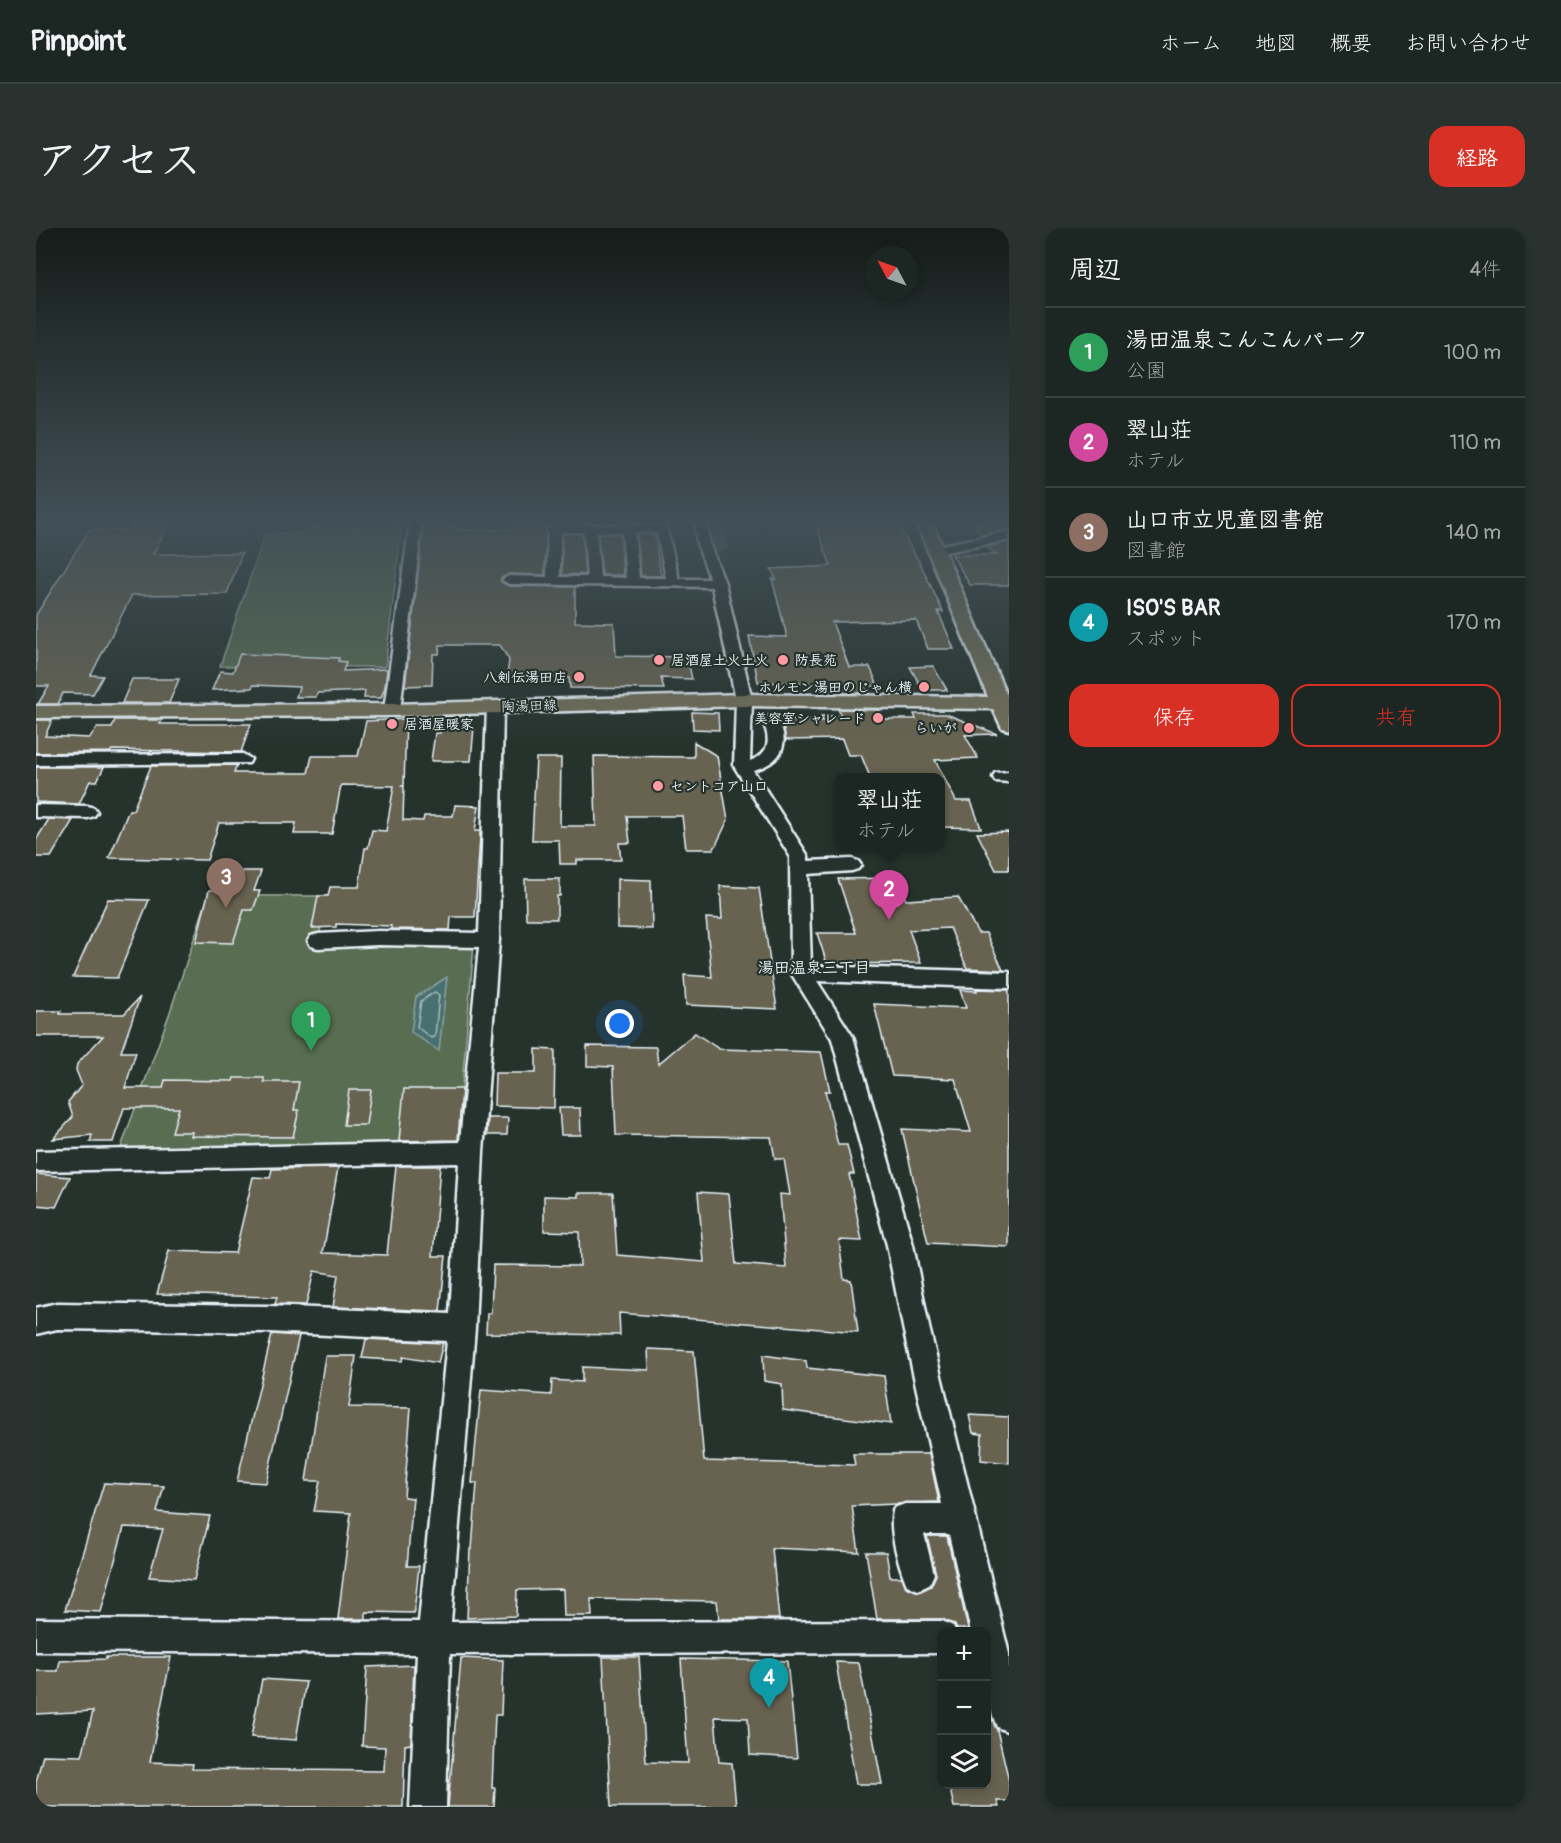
<!DOCTYPE html>
<html lang="ja">
<head>
<meta charset="utf-8">
<style>
  :root { --surface:#1c2622; --page:#29322f; --text:#f1f3f6; --muted:#a0a5a5; --line:#3a4340; --accent:#d93025 }
  body { margin:0; font-family:Pangolin,"Klee One",sans-serif; background:var(--page); color:var(--text) }
  .controls { position:absolute; right:18px; bottom:18px; display:grid; overflow:hidden; border-radius:12px; box-shadow:0 3px 9px #0003 }
  .controls button { width:54px; height:54px; display:grid; place-items:center; padding:0; border:0; border-bottom:2px solid var(--line); background:var(--surface); color:var(--text); font:30px sans-serif }
  .compass { position:absolute; left:829px; top:18px; width:54px; height:54px; border-radius:50%; background:var(--surface); box-shadow:0 3px 9px #0003; rotate:311deg }
  .you { position:absolute; left:584px; top:796px; width:21px; height:21px; margin:-15px; border:4px solid #fff; border-radius:50%; background:#1a73e8; box-shadow:0 0 0 9px #1a73e833 }
  .badge { display:grid; place-items:center; width:39px; height:39px; border-radius:50%; background:var(--accent); color:#fff; font-size:20px; font-weight:700 }
  .pin { position:absolute; translate:-50% -50px; filter:drop-shadow(0 2px 3px #0008) }
  .pin::after { content:''; position:absolute; top:32px; width:21px; height:18px; background:inherit; clip-path:polygon(0 0,100% 0,50% 100%) }
  .popup { position:absolute; left:798px; top:545px; width:111px; height:78px; box-sizing:border-box; display:grid; place-content:center; border-radius:12px; background:var(--surface); filter:drop-shadow(0 2px 4px #0005); font-size:20px; white-space:nowrap; color:var(--muted) }
  .popup b { font-size:22px; color:var(--text) }
  .popup::after { content:''; position:absolute; left:50%; top:100%; margin-left:-12px; border:12px solid transparent; border-top-color:var(--surface) }
  .list { margin:0; padding:0; list-style:none }
  h2 { display:flex; justify-content:space-between; align-items:center; height:78px; margin:0; padding:0 24px; font-size:26px }
  h2 small { font-size:20px; font-weight:400; color:var(--muted) }
  .list li { display:grid; grid-template-columns:39px 1fr auto; gap:18px; align-items:center; box-sizing:border-box; height:90px; padding:0 24px; border-top:2px solid var(--line) }
  .list b { display:block; font-size:22px; white-space:nowrap }
  .list p { margin:0; font-size:20px; white-space:nowrap; color:var(--muted) }
  .list em { font-size:20px; font-style:normal; color:var(--muted) }
  .actions { display:flex; gap:12px; padding:18px 24px }
  .actions a { flex:1; padding:14px 0; border:2px solid var(--accent); border-radius:18px; text-align:center; font-size:21px; color:var(--accent) }
  .actions .main { background:var(--accent); color:#fff }
  .icon { flex:none; width:33px; height:33px; fill:none; stroke:currentColor; stroke-width:2; stroke-linecap:round; stroke-linejoin:round }
  .map { position:relative; flex:none; width:973px; height:1579px; overflow:hidden; border-radius:18px }
  header { display:flex; align-items:center; gap:36px; box-sizing:border-box; height:84px; padding:0 30px; background:var(--surface); border-bottom:2px solid var(--line) }
  header strong { font-size:28px }
  nav { display:flex; gap:33px; margin-inline-start:auto; font-size:21px }
  .intro { display:flex; align-items:center; justify-content:space-between; box-sizing:border-box; height:144px; padding:0 36px }
  h1 { margin:0; font-size:42px }
  .button { padding:15px 27px; border-radius:18px; background:var(--accent); color:#fff; font-size:21px; font-weight:700 }
  main { display:flex; gap:36px; padding:0 36px }
  aside { flex:1; background:var(--surface); border-radius:18px; box-shadow:0 3px 9px #0003 }
  .map>svg:first-child { display:block }
  .green { fill:#586d51; stroke:#a0afa4; stroke-width:1.5 }
  .water { fill:#4a6f6f; stroke:#89a3a6; stroke-width:1.5 }
  .lines { fill:none; stroke-linecap:round; stroke-linejoin:round }
  .shore { stroke:#a9bdc1; stroke-width:1.5 }
  .river { fill:#4a6f6f; fill-rule:evenodd }
  .building { fill:#676451; stroke:#e8f1f8; stroke-width:1.5 }
  .minor-casing { stroke:#e8f1f8; stroke-width:5 }
  .major-casing { stroke:#e8f1f8; stroke-width:5 }
  .minor { fill:#26332d; fill-rule:evenodd }
  .major { fill:#716e59; fill-rule:evenodd }
  .poi-dot { fill:#ff9aa2; stroke:#26332d; stroke-width:2 }
  .labels { text-anchor:middle; dominant-baseline:central; stroke-width:4.5; stroke-linejoin:round; paint-order:stroke }
  .far-poi-label { font-size:14px; font-weight:bold; fill:#e8f1f8; stroke:#26332d; text-anchor:start }
  .far-street-label { font-size:14px; fill:#e8f1f8; stroke:#26332d }
  .neighbourhood-label { font-size:16px; font-weight:bold; fill:#e8f1f8; stroke:#26332d }
</style>
</head>
<body>
<header>
<strong>Pinpoint</strong>
<nav><a>ホーム</a><a>地図</a><a>概要</a><a>お問い合わせ</a></nav>
</header>
<div class="intro"><h1>アクセス</h1><a class="button">経路</a></div>
<main>
<div class="map">
<svg width="973" height="1579" viewBox="0 0 973 1579">
  <rect width="100%" height="100%" fill="#26332d"/>
  <filter id="ink" filterUnits="userSpaceOnUse"><feTurbulence type="fractalNoise" baseFrequency=".0167" numOctaves="2"/><feDisplacementMap in="SourceGraphic" scale="12" xChannelSelector="R" yChannelSelector="G"/><feConvolveMatrix kernelMatrix="1 2 1 2 8 2 1 2 1" color-interpolation-filters="sRGB"/></filter>
  <g filter="url(#ink)">
    <!-- green -->
    <path class="green" d="M366,299L349,439L184,438L229,306L267,305L271,300Z
      M172,668H292L282,712L438,716L421,917L83,925L134,784Z"/>
    <!-- water -->
    <path class="water" d="M411,749L403,823L375,804L380,769Z"/>
    <g class="lines">
      <!-- shore -->
      <path class="shore" d="M399,764L403,767L399,808L395,810L381,799L385,773Z"/>
      <!-- river -->
      <path class="river" d="M667,294H688L693,317L690,322L682,324L674,322L671,317Z"/>
    </g>
    <!-- building -->
    <path class="building" d="M98,294H134L117,326L206,325L191,366L96,367L55,447L67,448L57,466L27,465L22,476H2L13,458H0V387L53,302H94Z
      M388,294H414V298H421L420,302L480,301V297H508V294H524H517L510,300L509,347L473,346L465,350V354L473,358L539,359V394L578,395L580,428L651,429L656,451L625,450L628,461L534,460L533,450L471,449L473,432L464,417H404L403,426H397L396,457L369,458Z
      M938,294H973V302L945,307Z
      M779,295L860,296L863,299L885,337L907,384L902,383L918,421H892L880,392L796,394L813,439H834L842,458H830L834,465H796L793,456L722,454L713,408L751,409L736,351H740L735,341L795,338Z
      M526,306H546L549,346L526,347Z
      M562,306H584L587,347H566Z
      M601,306L618,307L625,348H605Z
      M973,314V357H934L916,327H961L951,319Z
      M204,426L303,430L302,433L310,434L307,443L351,441L349,459L345,470H328L329,463L281,465L280,469H260L263,459L217,457L216,460L176,462L184,443L197,444Z
      M897,438L911,462H887L874,439Z
      M96,451H143L133,475H86Z
      M802,481L842,482L847,491H880L878,486H910L961,506L929,507L942,530L899,532L920,573H935L945,600L904,599V549H834L825,527H812L806,511L750,512L744,492L787,493L785,488H805Z
      M656,484L682,485L683,502L657,501Z
      M434,489L433,499H438L435,533H395L399,505H404L405,490Z
      M370,491L368,558H364H368L367,592L387,593L388,588H417L419,577L443,578L439,603H444V608L439,689H415L414,702L355,701V698L300,696V699L276,700L282,668H292L294,659H323L329,620H332L336,602L350,603L358,558L305,557L296,606H258L260,595H183L171,632L73,630L93,582H97L115,538L201,537L198,545H272L276,528H322L330,493Z
      M0,492H16L9,508L53,510L61,500H76L79,492H126L124,496H215L205,524L76,522L74,524L0,525Z
      M658,514L681,528L692,592L678,621H650L646,588H591L594,615H583L585,632H541V636H524L523,612H496L500,530H525L524,598H560L558,528L658,529Z
      M0,539H68L61,553H54L43,576L0,574Z
      M13,591L37,592L15,629H0V612Z
      M973,604V642H960L941,605Z
      M207,643H225L218,663H224L217,682H208L197,715L160,714L173,662H200Z
      M861,650L870,672L922,669L942,705H950L967,742L931,740L914,700L873,702L885,735L791,736L781,705H820L802,651Z
      M489,651H524V668H521V691H490Z
      M581,651L615,652L616,701L581,700Z
      M684,658L723,660L741,781L650,777L648,747L676,749L670,690L686,691Z
      M72,671L113,672L81,750L37,749Z
      M940,761L973,762V1019L892,1015L866,901L935,904L919,851L856,848L838,776L930,780L924,762L941,763Z
      M104,769L85,824H100L89,860H127L129,852L197,853L198,850H228V854H263L258,882H263L257,909L155,908L156,904H136L143,880H88L77,914H54L56,907L17,911L37,889L32,874L46,857L40,842L41,836L67,808H0V783H25L24,786H88Z
      M659,805L683,821L785,824L794,863H789L802,917H811L818,946H813L826,1013L803,1012L808,1051L815,1052L822,1104L583,1085L584,1107L450,1105L451,1085H455L457,1037L544,1038L543,1004L508,1003V968L542,969V965H577L581,1027L668,1034L662,964L693,966L700,1036L750,1040L744,966L754,967L748,931H739L735,909L580,907L577,839L551,838V818L620,819L622,836Z
      M500,821L519,822L518,880L458,878L459,845H500Z
      M368,861H426L422,912L363,913Z
      M313,862H335L330,897H308Z
      M523,880H544L545,907H525Z
      M452,890H472L471,907H451Z
      M360,938H404L397,1028H410L404,1083L297,1079L302,1047L278,1043L270,1077L239,1076L241,1069L121,1066L133,1023L199,1025L217,949L234,950L236,941L302,940L287,1025L351,1027Z
      M0,946L34,949L20,979L0,977Z
      M236,1106L263,1108L230,1255L201,1253Z
      M330,1111L407,1115L402,1135L367,1129L366,1133L326,1130Z
      M612,1121L658,1123L668,1233L819,1237L817,1226H893L903,1274L816,1278L823,1324L736,1320L743,1391H683L681,1373L555,1371L556,1388H528L527,1361L481,1362L480,1388L431,1390L434,1321H436L441,1255H436L445,1162L515,1167L516,1152L546,1154V1139L613,1142Z
      M727,1127L770,1133L771,1140L848,1148L855,1196L747,1182L746,1156L728,1153Z
      M289,1128H320L313,1179L375,1180L368,1269L377,1270L371,1338H383L378,1385L330,1384V1391H302L315,1285L278,1283L284,1253H270Z
      M933,1187L973,1189V1235L945,1232L946,1206L937,1205Z
      M68,1255L128,1258L121,1284L174,1288L158,1352L113,1349L127,1301L88,1299L65,1384L29,1382Z
      M891,1308H911L932,1401H921L918,1396L906,1391H841L830,1324H850L854,1349H866L870,1359L883,1364L895,1358L900,1347Z
      M70,1429H135L114,1534L157,1536L156,1541L348,1543L349,1519L326,1518L331,1439L378,1437L375,1516L369,1517L367,1579H0V1554L7,1527L46,1528L57,1483L0,1486V1443H22L24,1433L70,1431Z
      M567,1429H603L610,1534L652,1535L645,1431L751,1433L761,1530L714,1527L712,1490L679,1489L683,1534L696,1535L700,1579H575Z
      M425,1430L467,1432L465,1487H459L456,1560H459L458,1579H412Z
      M800,1434L823,1435L846,1556H820Z
      M226,1451L270,1454L260,1512L215,1509Z
      M954,1485L961,1502L973,1553V1573H961L963,1579H918L913,1557H951V1486Z"/>
    <g class="lines">
      <!-- minor casing -->
      <g class="minor-casing">
        <path id="minor" d="M374,294H386L364,482L356,487L348,482Z
          M659,294H671L673,315L689,355L716,472L714,533C735,525 735,510 726,492L728,489H740C756,514 746,535 717,542L772,628V633L816,631L822,633L825,637L822,641L816,643L772,646L775,738L973,744V760L781,753L817,809L877,1017L893,1099L973,1426V1504L961,1499C948,1468 951,1437 951,1404H935L913,1306H888L898,1346L893,1357L882,1362L871,1357C863,1338 851,1299 858,1280L869,1276H906L867,1099L851,1017L796,811L755,745L754,628L698,538L700,472L676,359L473,356L466,352L473,348L511,349L512,300L518,296L630,298L643,351H674L661,315ZM524,304H548L551,349H524ZM560,304H586L590,350L564,349ZM598,304L621,305L630,350H603Z
          M973,304V312L900,326L894,322L900,318Z
          M459,474L467,479L463,712L447,924L439,1100L415,1394L906,1393L917,1398L920,1404H906V1425L414,1426L410,1579H374L381,1426L0,1423V1391L383,1394L411,1113L233,1104L21,1101L0,1106V1080L21,1075L233,1078L414,1086L423,935L0,943V923L424,914L443,719L342,717L282,720L275,718L272,713L275,708L282,706L342,703L443,705L451,479Z
          M207,526L215,531L213,535L0,537V527Z
          M973,544V554L959,553L957,549L959,545Z
          M0,577L52,578L58,580L61,584L58,588L52,590L0,589Z"/>
      </g>
      <!-- major casing -->
      <g class="major-casing">
        <path id="major" d="M880,294H896L973,473V502L966,500L957,481L708,478L356,488L0,490V478L356,476L708,466L952,469Z"/>
      </g>
      <!-- minor -->
      <use href="#minor" class="minor"/>
      <!-- major -->
      <use href="#major" class="major"/>
    </g>
  </g>
  <!-- sky -->
  <linearGradient id="sky" x2="0" y2="1"><stop stop-color="#151c19"/><stop offset="0.57" stop-color="#415057"/><stop offset="1" stop-color="#415057" stop-opacity="0"/></linearGradient>
  <rect width="973" height="515" fill="url(#sky)"/>
  <!-- markers -->
  <g class="poi-dot">
    <circle cx="623" cy="432" r="6"/>
    <circle cx="747" cy="432" r="6"/>
    <circle cx="543" cy="449" r="6"/>
    <circle cx="888" cy="459" r="6"/>
    <circle cx="842" cy="490" r="6"/>
    <circle cx="356" cy="496" r="6"/>
    <circle cx="933" cy="500" r="6"/>
    <circle cx="622" cy="558" r="6"/>
  </g>
  <g class="labels">
    <!-- far-poi labels -->
    <g class="far-poi-label">
      <text x="635" y="432">居酒屋土火土火</text>
      <text x="759" y="432">防長苑</text>
      <text x="531" y="449" text-anchor="end">八剣伝湯田店</text>
      <text x="876" y="459" text-anchor="end">ホルモン湯田のじゃん横</text>
      <text x="830" y="490" text-anchor="end">美容室シャレード</text>
      <text x="368" y="496">居酒屋暖家</text>
      <text x="921" y="500" text-anchor="end">らいが</text>
      <text x="634" y="558">セントコア山口</text>
    </g>
    <!-- far-street labels -->
    <g class="far-street-label">
      <text transform="translate(493 478) rotate(-2)">陶湯田線</text>
    </g>
    <!-- neighbourhood labels -->
    <g class="neighbourhood-label">
      <text x="778" y="740">湯田温泉三丁目</text>
    </g>
  </g>
</svg>
<div class="controls">
<button>+</button>
<button>−</button>
<button><svg class="icon" aria-label="layers" viewBox="0 0 24 24"><path d="M12 4l9 5-9 5-9-5zM3 14l9 5 9-5"/></svg></button>
</div>
<svg class="compass" viewBox="-18 -18 36 36"><path d="M0-13l5 13h-10z" fill="#e53935"/><path d="M0 13l5-13h-10z" fill="#a0a5a5"/></svg>
<div class="you"></div>
<div class="pin badge" style="left:275px;top:823px;background:#2e9e5b">1</div>
<div class="pin badge" style="left:853px;top:692px;background:#d1479c">2</div>
<div class="popup"><b>翠山荘</b>ホテル</div>
<div class="pin badge" style="left:190px;top:680px;background:#8d6e63">3</div>
<div class="pin badge" style="left:733px;top:1480px;background:#0f9aa8">4</div>
</div>
<aside>
<h2>周辺<small>4件</small></h2>
<ul class="list">
<li><span class="badge" style="background:#2e9e5b">1</span><div><b>湯田温泉こんこんパーク</b><p>公園</p></div><em>100 m</em></li>
<li><span class="badge" style="background:#d1479c">2</span><div><b>翠山荘</b><p>ホテル</p></div><em>110 m</em></li>
<li><span class="badge" style="background:#8d6e63">3</span><div><b>山口市立児童図書館</b><p>図書館</p></div><em>140 m</em></li>
<li><span class="badge" style="background:#0f9aa8">4</span><div><b>ISO'S BAR</b><p>スポット</p></div><em>170 m</em></li>
</ul>
<div class="actions"><a class="main">保存</a><a>共有</a></div>
</aside>
</main>
</body>
</html>
